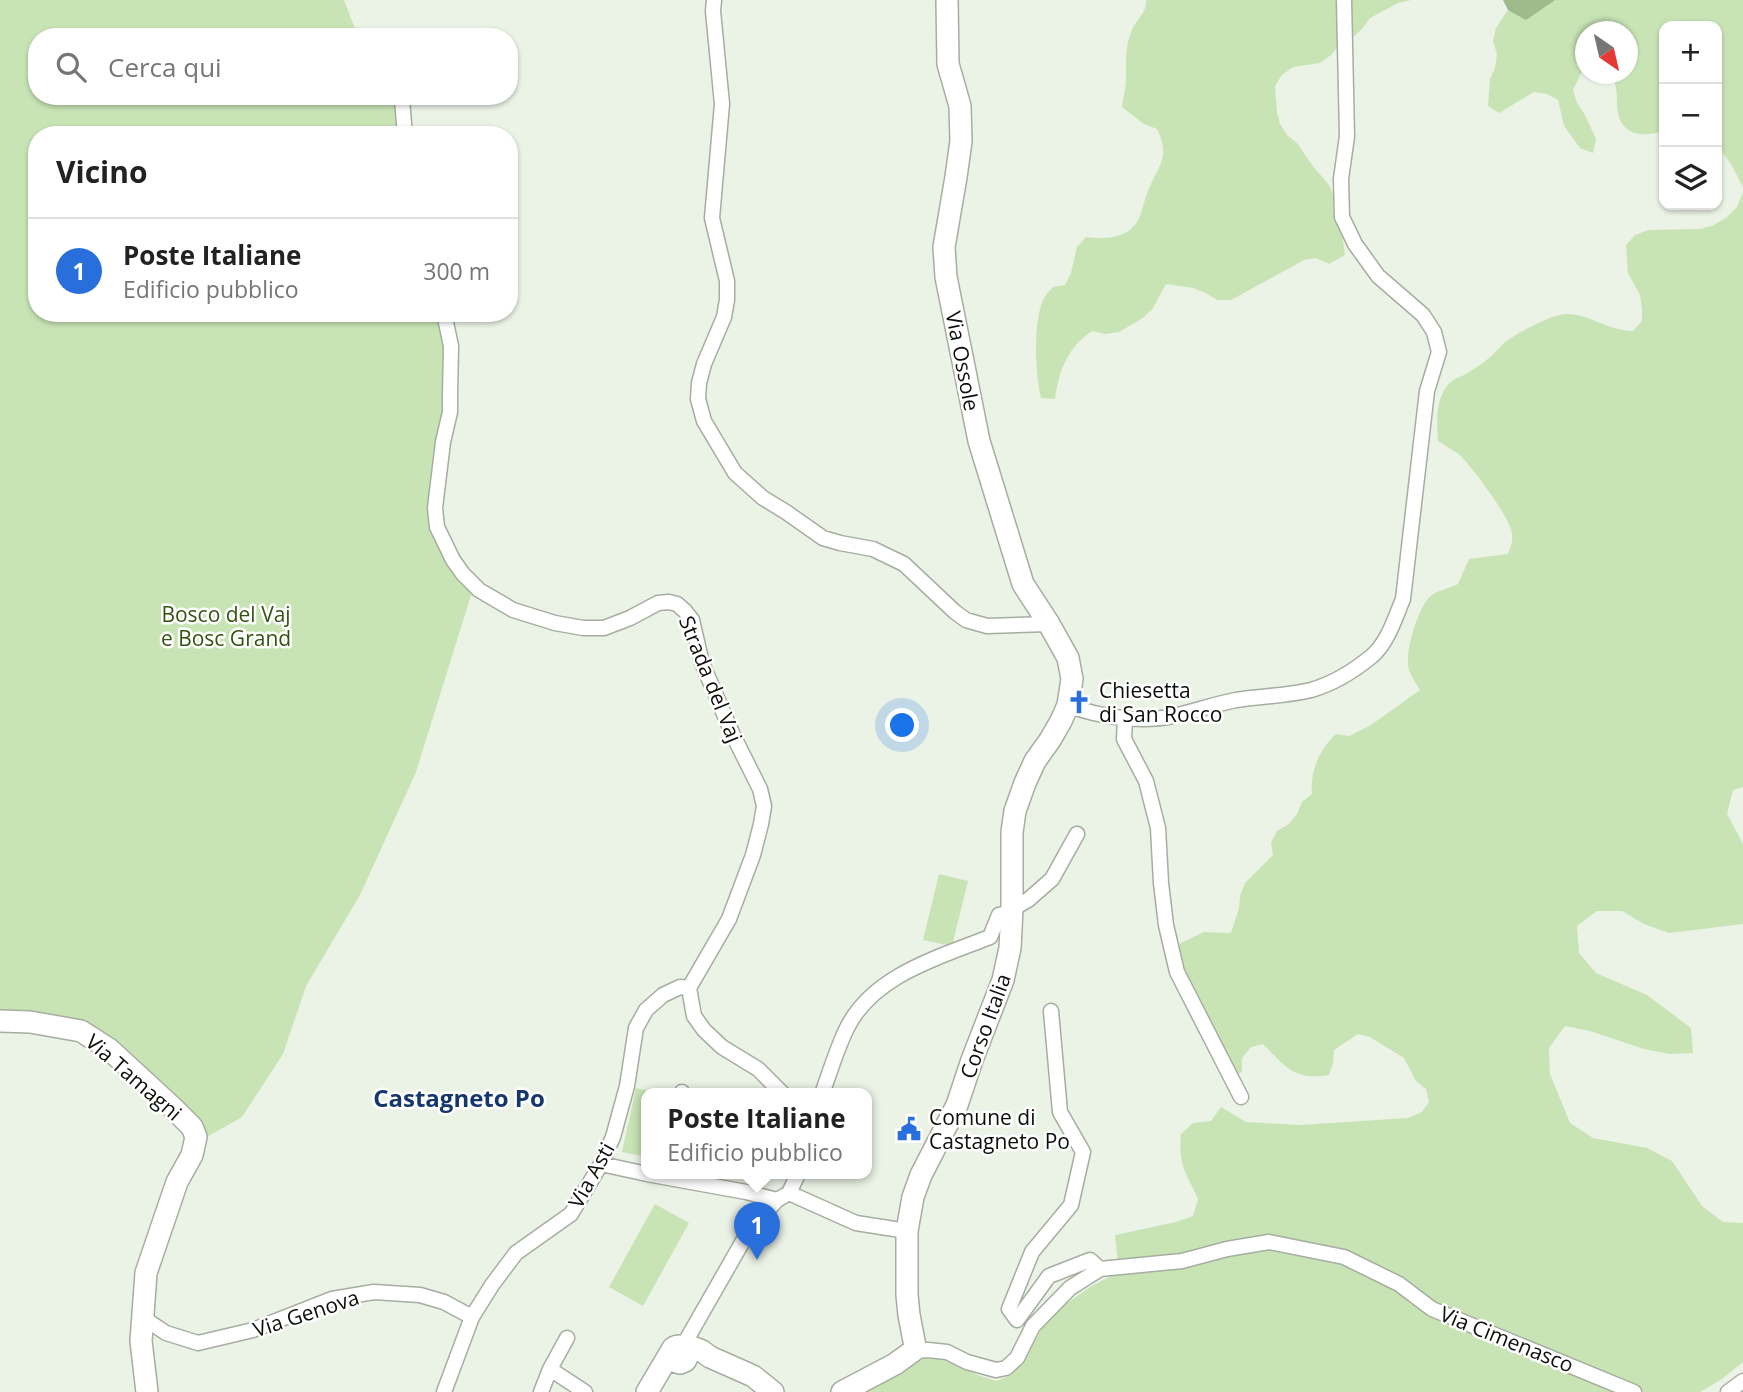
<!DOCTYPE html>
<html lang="it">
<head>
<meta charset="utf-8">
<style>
  :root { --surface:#fff; --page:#f2f2f2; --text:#222; --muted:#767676; --line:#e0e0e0; --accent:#296fdb }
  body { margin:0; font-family:"Open Sans",sans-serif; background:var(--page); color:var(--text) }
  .controls { position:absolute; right:21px; top:21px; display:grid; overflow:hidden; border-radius:14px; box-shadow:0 2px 5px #0004 }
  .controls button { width:63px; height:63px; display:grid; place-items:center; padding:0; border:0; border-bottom:2px solid var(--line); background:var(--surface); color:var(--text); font:35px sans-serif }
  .compass { position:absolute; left:1575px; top:21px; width:63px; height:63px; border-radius:50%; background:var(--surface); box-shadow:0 2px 5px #0004; rotate:146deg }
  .you { position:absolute; left:903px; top:726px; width:24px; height:24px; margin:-18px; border:5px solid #fff; border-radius:50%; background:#1a73e8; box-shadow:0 0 0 10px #1a73e833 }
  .badge { display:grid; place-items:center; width:46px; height:46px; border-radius:50%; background:var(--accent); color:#fff; font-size:23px; font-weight:700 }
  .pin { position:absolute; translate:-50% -58px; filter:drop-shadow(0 2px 4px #0008) }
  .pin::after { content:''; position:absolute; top:37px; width:24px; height:21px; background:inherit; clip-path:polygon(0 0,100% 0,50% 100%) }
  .popup { position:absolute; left:641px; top:1088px; width:231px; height:91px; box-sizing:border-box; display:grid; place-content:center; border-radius:14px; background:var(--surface); filter:drop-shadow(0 2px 5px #0005); font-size:23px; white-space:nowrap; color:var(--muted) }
  .popup b { font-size:26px; color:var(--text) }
  .popup::after { content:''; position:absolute; left:50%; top:100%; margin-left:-14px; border:14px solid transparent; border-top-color:var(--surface) }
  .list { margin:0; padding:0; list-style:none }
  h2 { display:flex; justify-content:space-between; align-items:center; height:91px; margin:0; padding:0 28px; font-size:30px }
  h2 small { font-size:23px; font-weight:400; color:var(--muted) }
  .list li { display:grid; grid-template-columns:46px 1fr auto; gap:21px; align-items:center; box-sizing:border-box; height:105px; padding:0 28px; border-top:2px solid var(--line) }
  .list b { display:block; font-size:26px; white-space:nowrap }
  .list p { margin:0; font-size:23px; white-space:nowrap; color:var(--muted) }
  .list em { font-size:23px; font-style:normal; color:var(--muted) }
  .icon { flex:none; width:38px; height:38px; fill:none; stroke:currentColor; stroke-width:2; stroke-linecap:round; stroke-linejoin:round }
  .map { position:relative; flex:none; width:1743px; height:1392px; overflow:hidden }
  .search { position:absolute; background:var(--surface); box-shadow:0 2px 5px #0004; left:28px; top:28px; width:490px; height:77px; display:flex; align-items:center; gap:18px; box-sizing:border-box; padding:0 24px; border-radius:28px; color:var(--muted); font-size:26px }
  .panel { position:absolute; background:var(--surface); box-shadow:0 2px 5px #0004; left:28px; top:126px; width:490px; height:196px; border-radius:28px }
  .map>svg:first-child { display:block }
  .green { fill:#c8e4b5 }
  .water { fill:#9fba8b }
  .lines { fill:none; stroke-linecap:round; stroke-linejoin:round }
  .street-casing { stroke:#a6ada1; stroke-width:17 }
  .secondary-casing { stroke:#a6ada1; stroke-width:24 }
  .street { stroke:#fff; stroke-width:14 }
  .secondary { stroke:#fff; stroke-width:21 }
  .labels { text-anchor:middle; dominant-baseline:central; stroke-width:5; stroke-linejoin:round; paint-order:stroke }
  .street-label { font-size:21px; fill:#0c0e0a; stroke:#fff }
  .park-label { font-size:21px; fill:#335410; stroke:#fff }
  .poi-label { font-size:21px; fill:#0c0e0a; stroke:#fff; text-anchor:start }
  .quarter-label { font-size:24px; font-weight:bold; fill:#15376c; stroke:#fff }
</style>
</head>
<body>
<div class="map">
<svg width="1743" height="1392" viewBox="0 0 1743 1392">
  <rect width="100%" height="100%" fill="#ebf2e6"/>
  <!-- green -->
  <path class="green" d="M0,0H344L358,37H37V96H400L398,135H37V313H437L448,345L445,419L429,528L446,561L472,592L416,772L360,895L306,986L283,1054L242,1117L196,1143L114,1059L62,1031L0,1023Z
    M1146,0H1411L1398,3L1370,18L1362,29L1352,38L1340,44L1331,55L1320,63L1293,67L1282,75L1275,86L1277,112L1280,124L1287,135L1297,143L1312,165L1329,185L1334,197L1333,209L1341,228L1345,255L1329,264L1316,258L1304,260L1231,300H1217L1206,293L1193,288L1166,284L1153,308L1143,318L1119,332L1105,334L1092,331C1067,348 1059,371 1055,399L1041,398C1035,373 1033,324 1043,300C1045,295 1049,291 1053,287L1065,285L1071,273L1077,247L1086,237C1101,239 1122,239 1133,227C1142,219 1143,202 1148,191C1152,179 1161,168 1163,155C1164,145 1161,138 1157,129L1144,124L1122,107C1123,98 1126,89 1126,79C1126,62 1125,46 1132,30C1136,19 1147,13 1146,0Z
    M1519,0H1743V187L1732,166L1717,144V26H1664V131C1645,137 1623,137 1618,113C1616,103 1618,93 1615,84C1613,80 1611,77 1609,74H1628V32H1586L1585,65L1573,90L1577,103L1585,115L1596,139L1593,153L1580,148L1564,126L1558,100L1547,94L1534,92L1499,113L1488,106L1490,79L1495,68L1497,54L1493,41L1496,28L1508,10Z
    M1743,192V787L1733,790L1727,814L1743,844V924L1669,933L1644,924L1622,911H1597L1577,926L1579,953L1596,973L1647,995L1691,1028L1693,1053L1670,1054L1644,1049L1590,1031L1565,1026L1549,1048L1550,1074L1570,1123L1593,1138L1647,1148L1672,1161L1702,1206L1723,1222L1743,1223V1362L1722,1379L1700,1392H854L919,1357H945L978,1375L996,1381L1009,1376L1023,1362L1049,1316L1090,1287L1119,1272L1115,1235L1176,1222L1193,1216L1198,1199C1186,1172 1178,1166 1181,1134L1193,1123L1211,1121L1221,1107L1246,1122L1300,1125L1408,1118L1422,1112L1429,1102L1426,1089L1416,1081L1404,1058L1370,1037L1358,1034L1334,1050L1333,1063L1329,1075C1294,1081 1285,1066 1263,1044L1251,1047L1242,1058V1071L1237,1075L1185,972L1179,944L1204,932L1231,933L1239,908L1240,896L1245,883L1273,855L1271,842L1277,831L1289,824L1297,814L1302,802L1312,794C1310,771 1319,750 1336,734L1349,736L1371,725L1420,690C1416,684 1412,677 1409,670C1404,654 1418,604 1433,594C1440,590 1450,588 1458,584L1469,559L1508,554C1511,546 1513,542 1512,533C1509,516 1474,470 1461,456C1454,450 1445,446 1438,441C1437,423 1435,405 1445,389C1451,379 1456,379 1466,374C1472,371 1478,366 1484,362C1491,357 1497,350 1503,344C1513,335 1552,314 1566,314C1588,313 1608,331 1633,331L1642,321V308L1640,295L1628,273L1626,245L1635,235L1648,230L1701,229L1714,225L1727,217L1737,207Z
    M939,874L968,881L952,946L923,940Z
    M636,1088L662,1094H647V1157L622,1152Z
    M655,1204L689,1223L643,1306L609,1287Z"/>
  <!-- water -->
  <path class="water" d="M1503,0H1555L1526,20L1508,10Z"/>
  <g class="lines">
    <!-- street casing -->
    <g class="street-casing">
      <path id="street" d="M714,0L713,11L722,104L712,218L727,281V300L724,317L704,364L699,383L698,399L704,421L735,473L763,498L786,512L823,538L840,543L873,549L904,564L955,612L966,620L987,626L1049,624
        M402,99L405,135
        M444,313L451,346L450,395V412L443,442L435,508L437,527L453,560L463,574L479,590L513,610L555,623L583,628H604L630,618L658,603L669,602L677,604L685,611L692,620L702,663L733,735L760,789L764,806L761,824L753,855L729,919L689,988
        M1068,705C1099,717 1140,723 1174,716C1195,711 1215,704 1236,700C1261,696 1287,696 1311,690C1332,684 1355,670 1372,656C1388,642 1395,618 1403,599L1427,391L1439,352L1434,332L1423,315L1378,276L1355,244L1342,217L1341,179L1347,136L1344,0
        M1125,718L1124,739L1146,781L1158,828L1161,883L1166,925L1177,972L1241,1097
        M1012,909L1028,900L1052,879L1077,834
        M689,988L694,1016L704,1030L722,1047L758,1069L783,1094
        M1051,1011L1060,1112L1083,1152L1071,1205L1032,1252L1009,1309L1017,1320L1049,1276L1090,1260L1100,1269
        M682,1094V1092
        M822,1094C830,1072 837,1048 847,1028C873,975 940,957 990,937L999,915L1011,913
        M601,1164L647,1174
        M647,1174L746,1192L777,1200
        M789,1193L856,1223L907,1231
        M142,1317L166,1333L198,1343L253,1330L332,1299L374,1292L420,1295L444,1302L472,1317
        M683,1346L747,1234L777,1200L789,1193L798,1174
        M913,1351L928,1350L947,1352L967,1362L996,1370L1006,1368L1017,1358L1033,1326L1070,1288L1100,1269L1182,1261L1227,1249L1269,1242L1344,1257L1399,1284L1432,1309L1634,1392
        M550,1369L585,1392
        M444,1392L472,1317L492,1285L516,1253L571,1214L601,1164L613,1137L627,1086L636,1028L646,1010L663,995L680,987L689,988
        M541,1392L550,1369L567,1338
        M1728,1392L1743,1381"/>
    </g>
    <!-- secondary casing -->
    <g class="secondary-casing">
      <path id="secondary" d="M0,1021L30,1022L81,1031L109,1049L172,1107L192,1127L196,1137L192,1155L177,1182L146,1273L141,1341L147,1392
        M686,1348L692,1347L702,1351L710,1357L753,1376L773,1392
        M647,1392L673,1348C683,1342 692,1351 685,1361L680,1363L674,1361L671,1353
        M842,1392L895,1364L913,1351L915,1346L909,1315L907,1295V1231L913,1197L921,1175L957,1105L972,1060L1003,980L1010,948L1012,909V832L1015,811L1025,783L1035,761L1050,740L1061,721L1068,705L1072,679L1068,658L1049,624L1023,584L979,441L946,277L944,247L956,177L961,141L960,106L948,64L947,0"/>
    </g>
    <!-- street -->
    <use href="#street" class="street"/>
    <!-- secondary -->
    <use href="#secondary" class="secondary"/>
  </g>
  <!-- icons -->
  <defs>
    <g id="church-bare" transform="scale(1.89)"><path d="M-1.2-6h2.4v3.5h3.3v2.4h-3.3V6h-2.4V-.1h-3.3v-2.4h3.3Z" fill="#296fdb" stroke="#fff" stroke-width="2.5" paint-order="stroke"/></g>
    <g id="civic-bare" transform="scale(1.89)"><path d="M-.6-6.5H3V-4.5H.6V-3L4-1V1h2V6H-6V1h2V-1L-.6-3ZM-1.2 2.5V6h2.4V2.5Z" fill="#296fdb" stroke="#fff" stroke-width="2.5" paint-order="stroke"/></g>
  </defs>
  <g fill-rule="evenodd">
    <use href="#church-bare" x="1079" y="702"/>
    <use href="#civic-bare" x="909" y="1129"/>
  </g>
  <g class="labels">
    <!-- street labels -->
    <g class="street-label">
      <text transform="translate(963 361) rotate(79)">Via Ossole</text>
      <text transform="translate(711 679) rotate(68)">Strada del Vaj</text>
      <text transform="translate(985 1026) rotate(-70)">Corso Italia</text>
      <text transform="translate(134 1077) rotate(41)">Via Tamagni</text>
      <text transform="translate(591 1175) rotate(-61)">Via Asti</text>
      <text transform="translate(306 1313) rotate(-18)">Via Genova</text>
      <text transform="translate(1507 1339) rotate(22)">Via Cimenasco</text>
    </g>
    <!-- park labels -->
    <g class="park-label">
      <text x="226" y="614">Bosco del Vaj<tspan x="226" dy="24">e Bosc Grand</tspan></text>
    </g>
    <!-- poi labels -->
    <g class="poi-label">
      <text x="1099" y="690">Chiesetta<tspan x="1099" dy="24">di San Rocco</tspan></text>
      <text x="929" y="1117">Comune di<tspan x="929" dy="24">Castagneto Po</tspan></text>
    </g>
    <!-- quarter labels -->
    <g class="quarter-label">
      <text x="459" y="1097">Castagneto Po</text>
    </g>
  </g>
</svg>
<div class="controls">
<button>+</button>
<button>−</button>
<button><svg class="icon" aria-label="layers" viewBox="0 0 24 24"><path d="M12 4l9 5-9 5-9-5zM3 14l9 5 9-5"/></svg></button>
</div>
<svg class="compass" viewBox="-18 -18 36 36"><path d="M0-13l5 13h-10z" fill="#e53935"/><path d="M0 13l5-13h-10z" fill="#767676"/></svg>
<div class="you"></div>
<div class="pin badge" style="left:757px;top:1260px">1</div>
<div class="popup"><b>Poste Italiane</b>Edificio pubblico</div>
<div class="search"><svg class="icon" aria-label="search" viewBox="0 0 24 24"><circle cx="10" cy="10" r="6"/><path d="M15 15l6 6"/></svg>Cerca qui</div>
<section class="panel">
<h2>Vicino<small></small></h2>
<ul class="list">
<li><span class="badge">1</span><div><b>Poste Italiane</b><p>Edificio pubblico</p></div><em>300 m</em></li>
</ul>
</section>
</div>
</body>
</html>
